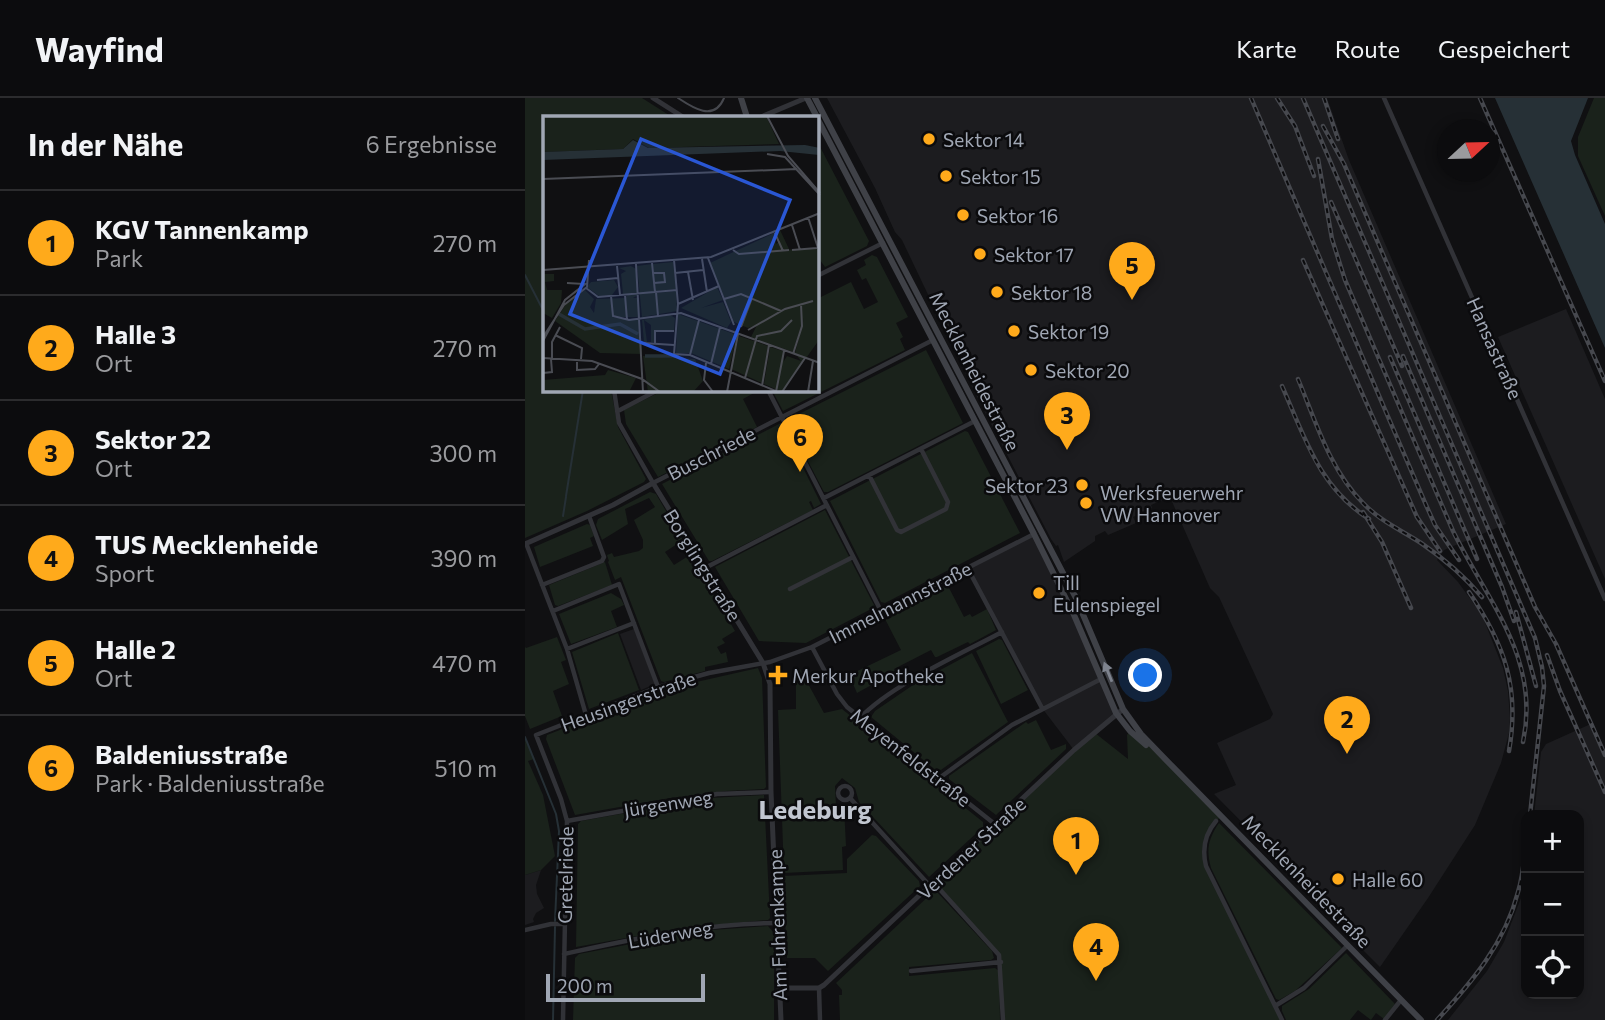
<!DOCTYPE html>
<html lang="de">
<head>
<meta charset="utf-8">
<style>
  :root { --surface:#0c0c0e; --page:#1a1a1c; --text:#f1f3f6; --muted:#9a9b9e; --line:#2c2c2e; --accent:#ffaa1b }
  body { margin:0; font-family:Commissioner,sans-serif; background:var(--page); color:var(--text) }
  .controls { position:absolute; right:21px; bottom:21px; display:grid; overflow:hidden; border-radius:14px; box-shadow:0 4px 10px #0003 }
  .controls button { width:63px; height:63px; display:grid; place-items:center; padding:0; border:0; border-bottom:2px solid var(--line); background:var(--surface); color:var(--text); font:35px sans-serif }
  .compass { position:absolute; left:912px; top:21px; width:63px; height:63px; border-radius:50%; background:var(--surface); box-shadow:0 4px 10px #0003; rotate:68deg }
  .scale { position:absolute; left:21px; bottom:18px; width:159px; box-sizing:border-box; padding-left:7px; border:4px solid #a0a7b4; border-top:0; font-size:19px; line-height:24px; white-space:nowrap; color:#a0a7b4; -webkit-text-stroke:5px #0b0b0d; paint-order:stroke }
  .you { position:absolute; left:621px; top:578px; width:24px; height:24px; margin:-18px; border:5px solid #fff; border-radius:50%; background:#1a73e8; box-shadow:0 0 0 10px #1a73e833 }
  .badge { display:grid; place-items:center; width:46px; height:46px; border-radius:50%; background:var(--accent); color:#111; font-size:23px; font-weight:700 }
  .pin { position:absolute; translate:-50% -58px; filter:drop-shadow(0 2px 4px #0008) }
  .pin::after { content:''; position:absolute; top:37px; width:24px; height:21px; background:inherit; clip-path:polygon(0 0,100% 0,50% 100%) }
  .list { margin:0; padding:0; list-style:none }
  h2 { display:flex; justify-content:space-between; align-items:center; height:91px; margin:0; padding:0 28px; font-size:30px }
  h2 small { font-size:23px; font-weight:400; color:var(--muted) }
  .list li { display:grid; grid-template-columns:46px 1fr auto; gap:21px; align-items:center; box-sizing:border-box; height:105px; padding:0 28px; border-top:2px solid var(--line) }
  .list b { display:block; font-size:26px; white-space:nowrap }
  .list p { margin:0; font-size:23px; white-space:nowrap; color:var(--muted) }
  .list em { font-size:23px; font-style:normal; color:var(--muted) }
  .icon { flex:none; width:38px; height:38px; fill:none; stroke:currentColor; stroke-width:2; stroke-linecap:round; stroke-linejoin:round }
  .map { position:relative; flex:none; width:1080px; height:922px; overflow:hidden }
  header { display:flex; align-items:center; gap:42px; box-sizing:border-box; height:98px; padding:0 35px; background:var(--surface); border-bottom:2px solid var(--line) }
  header strong { font-size:33px }
  nav { display:flex; gap:38px; margin-inline-start:auto; font-size:24px }
  main { display:flex }
  aside { flex:1; background:var(--surface) }
  .map>svg:first-child { display:block }
  .built { fill:#1c1c1f }
  .green { fill:#1a221b }
  .water { fill:#263036 }
  .lines { fill:none; stroke-linecap:round; stroke-linejoin:round }
  .stream { stroke:#263036; stroke-width:2 }
  .minor { stroke:#313237; stroke-width:4.5 }
  .tertiary { stroke:#313237; stroke-width:5 }
  .secondary { stroke:#3f4147; stroke-width:6 }
  .tram { stroke:#46484e; stroke-width:2 }
  .rail-casing { stroke:#46484e; stroke-width:4.5 }
  .rail { stroke:#0b0b0d; stroke-width:2; stroke-dasharray:5; stroke-linecap:butt }
  .oneway { fill:#7e838e }
  .poi-dot { fill:#ffaa1b; stroke:#0b0b0d; stroke-width:2.5 }
  .labels { text-anchor:middle; dominant-baseline:central; stroke-width:5; stroke-linejoin:round; paint-order:stroke }
  .poi-label { font-size:19px; fill:#a0a7b4; stroke:#0b0b0d; text-anchor:start }
  .street-label { font-size:19px; fill:#a0a7b4; stroke:#0b0b0d }
  .district-label { font-size:26px; font-weight:bold; fill:#c1c6d0; stroke:#0b0b0d }
  .inset-river { fill:none; stroke:#263036; stroke-width:3.5 }
  .inset-road { fill:none; stroke:#4a4c53; stroke-width:2 }
  .view { fill:#2a57d4; fill-opacity:0.15; stroke:#2a57d4; stroke-width:3.5 }
  .inset-edge { fill:none; stroke:#a0a7b4; stroke-width:3.5 }
</style>
</head>
<body>
<header>
<strong>Wayfind</strong>
<nav><a>Karte</a><a>Route</a><a>Gespeichert</a></nav>
</header>
<main>
<aside>
<h2>In der Nähe<small>6 Ergebnisse</small></h2>
<ul class="list">
<li><span class="badge">1</span><div><b>KGV Tannenkamp</b><p>Park</p></div><em>270 m</em></li>
<li><span class="badge">2</span><div><b>Halle 3</b><p>Ort</p></div><em>270 m</em></li>
<li><span class="badge">3</span><div><b>Sektor 22</b><p>Ort</p></div><em>300 m</em></li>
<li><span class="badge">4</span><div><b>TUS Mecklenheide</b><p>Sport</p></div><em>390 m</em></li>
<li><span class="badge">5</span><div><b>Halle 2</b><p>Ort</p></div><em>470 m</em></li>
<li><span class="badge">6</span><div><b>Baldeniusstraße</b><p>Park · Baldeniusstraße</p></div><em>510 m</em></li>
</ul>
</aside>
<div class="map">
<svg width="1080" height="922" viewBox="0 0 1080 922">
  <rect width="100%" height="100%" fill="#101012"/>
  <!-- built -->
  <path class="built" d="M302,0H802L824,62L981,426L919,452L912,462L933,484L957,517L978,570L983,593L985,620L984,635L976,665L950,727L903,800L855,869L828,842L823,831L689,696L711,687L692,645L745,621L748,616L694,499L685,490L645,399L626,407L627,410L608,419L611,425L583,437L580,433L570,438V443L539,464L533,447L531,448L526,441L450,295L377,142L370,134L350,90Z
    M1041,211L1080,301V481L973,239Z
    M509,436L591,615L549,652L517,610L442,469Z
    M109,531L130,586L116,592L95,536Z
    M1068,625L1080,653V922H923L962,873L979,844L1001,787V896H1054V717H1009L1016,654L1021,646Z
    M16,772L11,787L12,796L19,810L11,815L8,821L9,824L0,827V777Z"/>
  <!-- green -->
  <path class="green" d="M0,0H117L147,19H19V292H86L93,329L121,381L119,384L62,413L0,440Z
    M1069,0H1080V118L1053,58V39Z
    M292,43L344,143L342,148L300,169L292,158Z
    M347,157L352,159L383,219L371,225L378,239L375,241L380,252L258,313L247,292H292V201L326,184L339,211L353,204L341,180L337,182L332,172L341,167L339,162Z
    M401,252L438,325L303,394H299L263,325L264,321Z
    M139,292H227L229,295L218,301L232,329L133,379L101,326L99,312Z
    M256,325L296,406L289,410L286,403L284,404L288,412L187,463H184L137,386Z
    M440,333L443,334L495,435L360,505L356,504L305,403Z
    M125,394L131,396L158,442L140,454L149,467L165,457L210,533L197,541L200,545L192,549L196,556L201,554L203,564L180,569V573L139,584L136,583L96,479L90,482L83,464L84,463L82,457L87,455L89,459L114,453L118,450V442L109,422L130,409L124,400L100,411L103,426L77,442L71,427L73,421Z
    M300,412L350,509L281,545L234,543L190,469Z
    M62,426L65,427L69,438L65,440L68,448L15,469L9,449Z
    M80,464L87,487L33,508L30,507L24,487Z
    M422,486L439,519L445,516L447,519L462,511L471,532L445,546L443,544L412,559H410L406,552L369,571L370,574L332,595L324,577L376,552L359,519Z
    M86,495L96,501L99,507L86,513L92,529L46,546L34,516Z
    M93,535L114,592L64,611L47,554Z
    M32,539L41,562L36,564L44,586L28,593L37,618L5,631L0,618V549L1,550Z
    M474,541L477,542L503,592L476,606L451,553Z
    M447,555L483,624L413,674L346,619L350,613L391,585Z
    M233,570L237,580L241,689L239,691L201,693L145,700L50,717L21,641L22,637L124,597L167,585Z
    M275,571L299,615L317,611L458,724V729L404,779L334,704L330,690L317,680L310,688L311,708L319,709L321,748L317,749L318,772L259,775L253,612L271,611V573Z
    M511,622L526,652L541,646V651L471,717L424,681V678L501,624L503,626Z
    M605,633L645,666L696,718C683,732 676,750 681,768L757,922H478L474,857L409,785L570,635L603,661L602,637Z
    M0,639L9,661L3,663L18,697L30,758L16,772L0,777Z
    M239,697L245,820L243,822L157,830L51,849L53,726L56,723L185,700Z
    M694,725L817,850L770,893L754,902L751,901L686,770C681,752 683,741 694,725Z
    M347,737L351,738L394,783L395,788L303,873L290,860H262L258,778L322,775V761Z
    M411,793L467,853L469,860L466,862L384,869V878L470,870L474,873L475,922H315L314,897H317V892L311,885L408,794Z
    M243,828L249,835V922H48L50,860L54,856L173,833Z
    M821,855L870,906L859,921L851,915L846,922L833,912L825,922H761L757,913V908L784,891Z"/>
  <!-- water -->
  <path class="water" d="M970,0H1063L1046,43L1050,57L1080,126V250Z"/>
  <g class="lines">
    <!-- stream -->
    <path class="stream" d="M0,177L19,214
      M41,398L58,292
      M38,418L41,399
      M0,639L31,716L34,733L30,823
      M28,922L30,829"/>
    <!-- minor -->
    <path class="minor" d="M859,0L1080,501
      M292,178L358,145
      M89,292L94,325L128,385L408,242
      M243,292L356,513
      M93,313L133,292
      M344,377L372,432L376,434L421,411L423,404L396,351
      M299,400L450,323
      M1,445L42,551L61,617
      M442,469L517,610
      M180,470L302,407
      M17,487L77,463L79,459L64,418
      M265,491L328,459
      M28,513L94,486L133,589
      M287,549L312,596L322,609L471,727
      M42,551L109,525
      M335,620C366,587 436,556 477,534
      M413,681L487,627L576,581
      M313 695a7 7 0 1 1 14 0a7 7 0 1 1-14 0Z
      M325,700L405,788
      M42,723L192,696L246,694
      M691,723C680,736 677,752 681,768L757,922
      M409,785L474,857L478,922
      M0,832L26,826H40
      M39,856C109,841 180,825 252,825
      M386,873L476,864
      M294,890L295,922
      M750,908L779,890L823,847
      M38,922L42,723L36,701L11,637L133,589L184,575L245,564L287,549L509,436
      M860,922L876,902"/>
    <!-- tertiary -->
    <path class="tertiary" d="M128,0L158,19
      M236,19L281,0
      M0,446L88,407L128,385L238,565L245,586L246,694L256,922
      M254,890H294L299,887L549,652L598,611"/>
    <!-- secondary -->
    <path class="secondary" d="M216,0L222,19
      M282,0L292,19
      M290,0L551,500L598,611L616,636L645,666L896,922
      M292,20L509,436L549,517L591,615L605,633L621,647"/>
    <!-- tram -->
    <path class="tram" d="M153,0C168,10 189,24 199,0"/>
    <!-- rail casing -->
    <g class="rail-casing">
      <path id="rail" d="M726,0L901,407L910,427L934,462
        M752,0L770,28L789,78
        M778,0L1010,540L1017,569L1019,588L1005,717
        M799,0L813,41
        M955,0L1080,283
        M798,28L819,66L1010,509L1031,546L1080,657
        M793,61L807,141L820,182L928,433C962,503 1016,560 998,644
        M806,104L877,268
        M778,162L892,419L915,453
        M878,258L977,489L989,523
        M865,259L952,461
        M773,281C791,324 805,372 838,405C855,423 876,432 896,445C918,460 940,479 957,499
        M757,288C780,340 794,389 844,421
        M838,414L857,444L886,510
        M944,494C980,547 995,590 984,653
        M991,514L1011,588
        M1022,557L1035,593L1080,694
        M912,922C947,884 980,845 993,794C998,778 999,762 1001,745"/>
    </g>
    <!-- rail -->
    <use href="#rail" class="rail"/>
  </g>
  <!-- one-way arrows -->
  <defs><path id="oneway-solid" d="M-6-.8H1V-3.2L6.5 0L1 3.2V.8H-6Z" transform="scale(1.75)"/></defs>
  <use class="oneway" href="#oneway-solid" transform="translate(583 574) rotate(-112)"/>
  <!-- markers -->
  <g class="poi-dot">
    <circle cx="404" cy="41" r="7"/>
    <circle cx="421" cy="78" r="7"/>
    <circle cx="438" cy="117" r="7"/>
    <circle cx="455" cy="156" r="7"/>
    <circle cx="472" cy="194" r="7"/>
    <circle cx="489" cy="233" r="7"/>
    <circle cx="506" cy="272" r="7"/>
    <circle cx="557" cy="387" r="7"/>
    <circle cx="561" cy="405" r="7"/>
    <circle cx="514" cy="495" r="7"/>
    <path d="M249.5 566.5h7v7h7v7h-7v7h-7v-7h-7v-7h7z"/>
    <circle cx="813" cy="781" r="7"/>
  </g>
  <g class="labels">
    <!-- poi labels -->
    <g class="poi-label">
      <text x="418" y="41">Sektor 14</text>
      <text x="435" y="78">Sektor 15</text>
      <text x="452" y="117">Sektor 16</text>
      <text x="469" y="156">Sektor 17</text>
      <text x="486" y="194">Sektor 18</text>
      <text x="503" y="233">Sektor 19</text>
      <text x="520" y="272">Sektor 20</text>
      <text x="543" y="387" text-anchor="end">Sektor 23</text>
      <text x="575" y="394">Werksfeuerwehr<tspan x="575" dy="22">VW Hannover</tspan></text>
      <text x="528" y="484">Till<tspan x="528" dy="22">Eulenspiegel</tspan></text>
      <text x="267" y="577">Merkur Apotheke</text>
      <text x="827" y="781">Halle 60</text>
    </g>
    <!-- street labels -->
    <g class="street-label">
      <text transform="translate(970 250) rotate(66)">Hansastraße</text>
      <text transform="translate(450 273) rotate(63)">Mecklenheidestraße</text>
      <text transform="translate(186 355) rotate(-27)">Buschriede</text>
      <text transform="translate(178 467) rotate(58)">Borglingstraße</text>
      <text transform="translate(375 504) rotate(-27)">Immelmannstraße</text>
      <text transform="translate(103 603) rotate(-20)">Heusingerstraße</text>
      <text transform="translate(386 659) rotate(38)">Meyenfeldstraße</text>
      <text transform="translate(143 705) rotate(-9)">Jürgenweg</text>
      <text transform="translate(446 750) rotate(-43)">Verdener Straße</text>
      <text transform="translate(40 777) rotate(-89)">Gretelriede</text>
      <text transform="translate(782 783) rotate(46)">Mecklenheidestraße</text>
      <text transform="translate(252 827) rotate(-92)">Am Fuhrenkampe</text>
      <text transform="translate(145 836) rotate(-10)">Lüderweg</text>
    </g>
    <!-- district labels -->
    <g class="district-label">
      <text x="290" y="710">Ledeburg</text>
    </g>
  </g>
  <!-- overview -->
  <g transform="translate(18 18)">
    <rect width="276" height="276" fill="#101012"/>
    <path d="M0,0H223L236,28L106,32L90,23L80,33L0,36ZM237,114L246,133L239,134L276,132V224L239,276L221,268L227,231L240,235L241,245L244,240L258,245L252,237L261,202L250,236L208,221L214,209L205,212L191,206L167,147L231,117L233,128L237,125L232,116ZM130,146L133,173L112,175L110,148ZM109,148L114,177L133,175L134,195L99,201L94,150ZM88,150L93,153L95,179L90,182H96L97,201H69L97,204L99,238L57,237L12,205L23,188L42,174L51,183L47,191L51,197L53,183L82,182L86,178H80L78,158L83,155L76,152ZM0,158H11V165L2,166L4,174H19L18,187L9,202L0,197ZM71,164L75,171L69,179L56,180L44,171L48,166ZM174,171L180,184L158,192L180,186L188,206L184,212L138,192ZM135,198L194,219L186,253L148,237H133ZM127,199L132,202L131,214H111L112,226H108V209L101,204L104,226H101L99,204ZM196,220L225,230L219,267L188,253ZM100,240L152,243L160,265L150,276H105ZM65,254L93,262L86,276H0V264L62,259Z" fill="#1a221b"/>
    <path d="M90,24L105,32L262,29L277,32L276,39L237,35L0,44V36L80,33Z" fill="#263036"/>
    <path class="inset-river" d="M16,198L42,213L77,208L95,218M102,240H136"/>
    <path class="inset-road" d="M224,0L245,40L277,77M224,38L242,41L277,79M0,63L254,53M265,101L275,132M249,109L257,134M231,115L240,135M190,134L196,138L246,134M249,134L274,132M165,142L191,209M159,143L164,176M131,144L135,188L131,238L147,239L235,276M109,147L112,176M93,148L100,276M74,150L77,179M0,154L168,141L277,97M145,156L150,184M110,157H121L122,166L111,167M132,157L160,154M54,164L75,162M43,172L55,181L134,174M113,176L115,200M82,179L84,204M68,180L70,200L86,204L138,197L277,247M181,183L198,178L238,195M135,188L176,170M198,211L209,182M205,214L242,193L270,185M12,219L39,232L38,243M0,221L21,189L44,171L46,144M0,225L22,184L42,168L24,167M100,227L131,229M112,227V215H131M250,238L259,210L258,188M147,239L156,204M0,242L49,245L99,263L117,276M9,243V226L17,211M34,244V254L52,253L56,248M163,247L161,264L170,276M168,248L177,211M0,257L9,256L8,243M202,262L214,220L238,215L249,204M219,270L226,229M184,276L195,218M233,276L241,235M239,276L262,242M265,276L270,245"/>
    <path class="view" d="M98,23L247,84L177,258L27,198Z"/>
    <rect width="276" height="276" class="inset-edge"/>
  </g>
</svg>
<div class="controls">
<button>+</button>
<button>−</button>
<button><svg class="icon" aria-label="locate" viewBox="0 0 24 24"><circle cx="12" cy="12" r="6"/><path d="M12 2v4M12 18v4M2 12h4M18 12h4"/></svg></button>
</div>
<svg class="compass" viewBox="-18 -18 36 36"><path d="M0-13l5 13h-10z" fill="#e53935"/><path d="M0 13l5-13h-10z" fill="#9a9b9e"/></svg>
<div class="scale">200 m</div>
<div class="you"></div>
<div class="pin badge" style="left:551px;top:777px">1</div>
<div class="pin badge" style="left:822px;top:656px">2</div>
<div class="pin badge" style="left:542px;top:352px">3</div>
<div class="pin badge" style="left:571px;top:883px">4</div>
<div class="pin badge" style="left:607px;top:202px">5</div>
<div class="pin badge" style="left:275px;top:374px">6</div>
</div>
</main>
</body>
</html>
